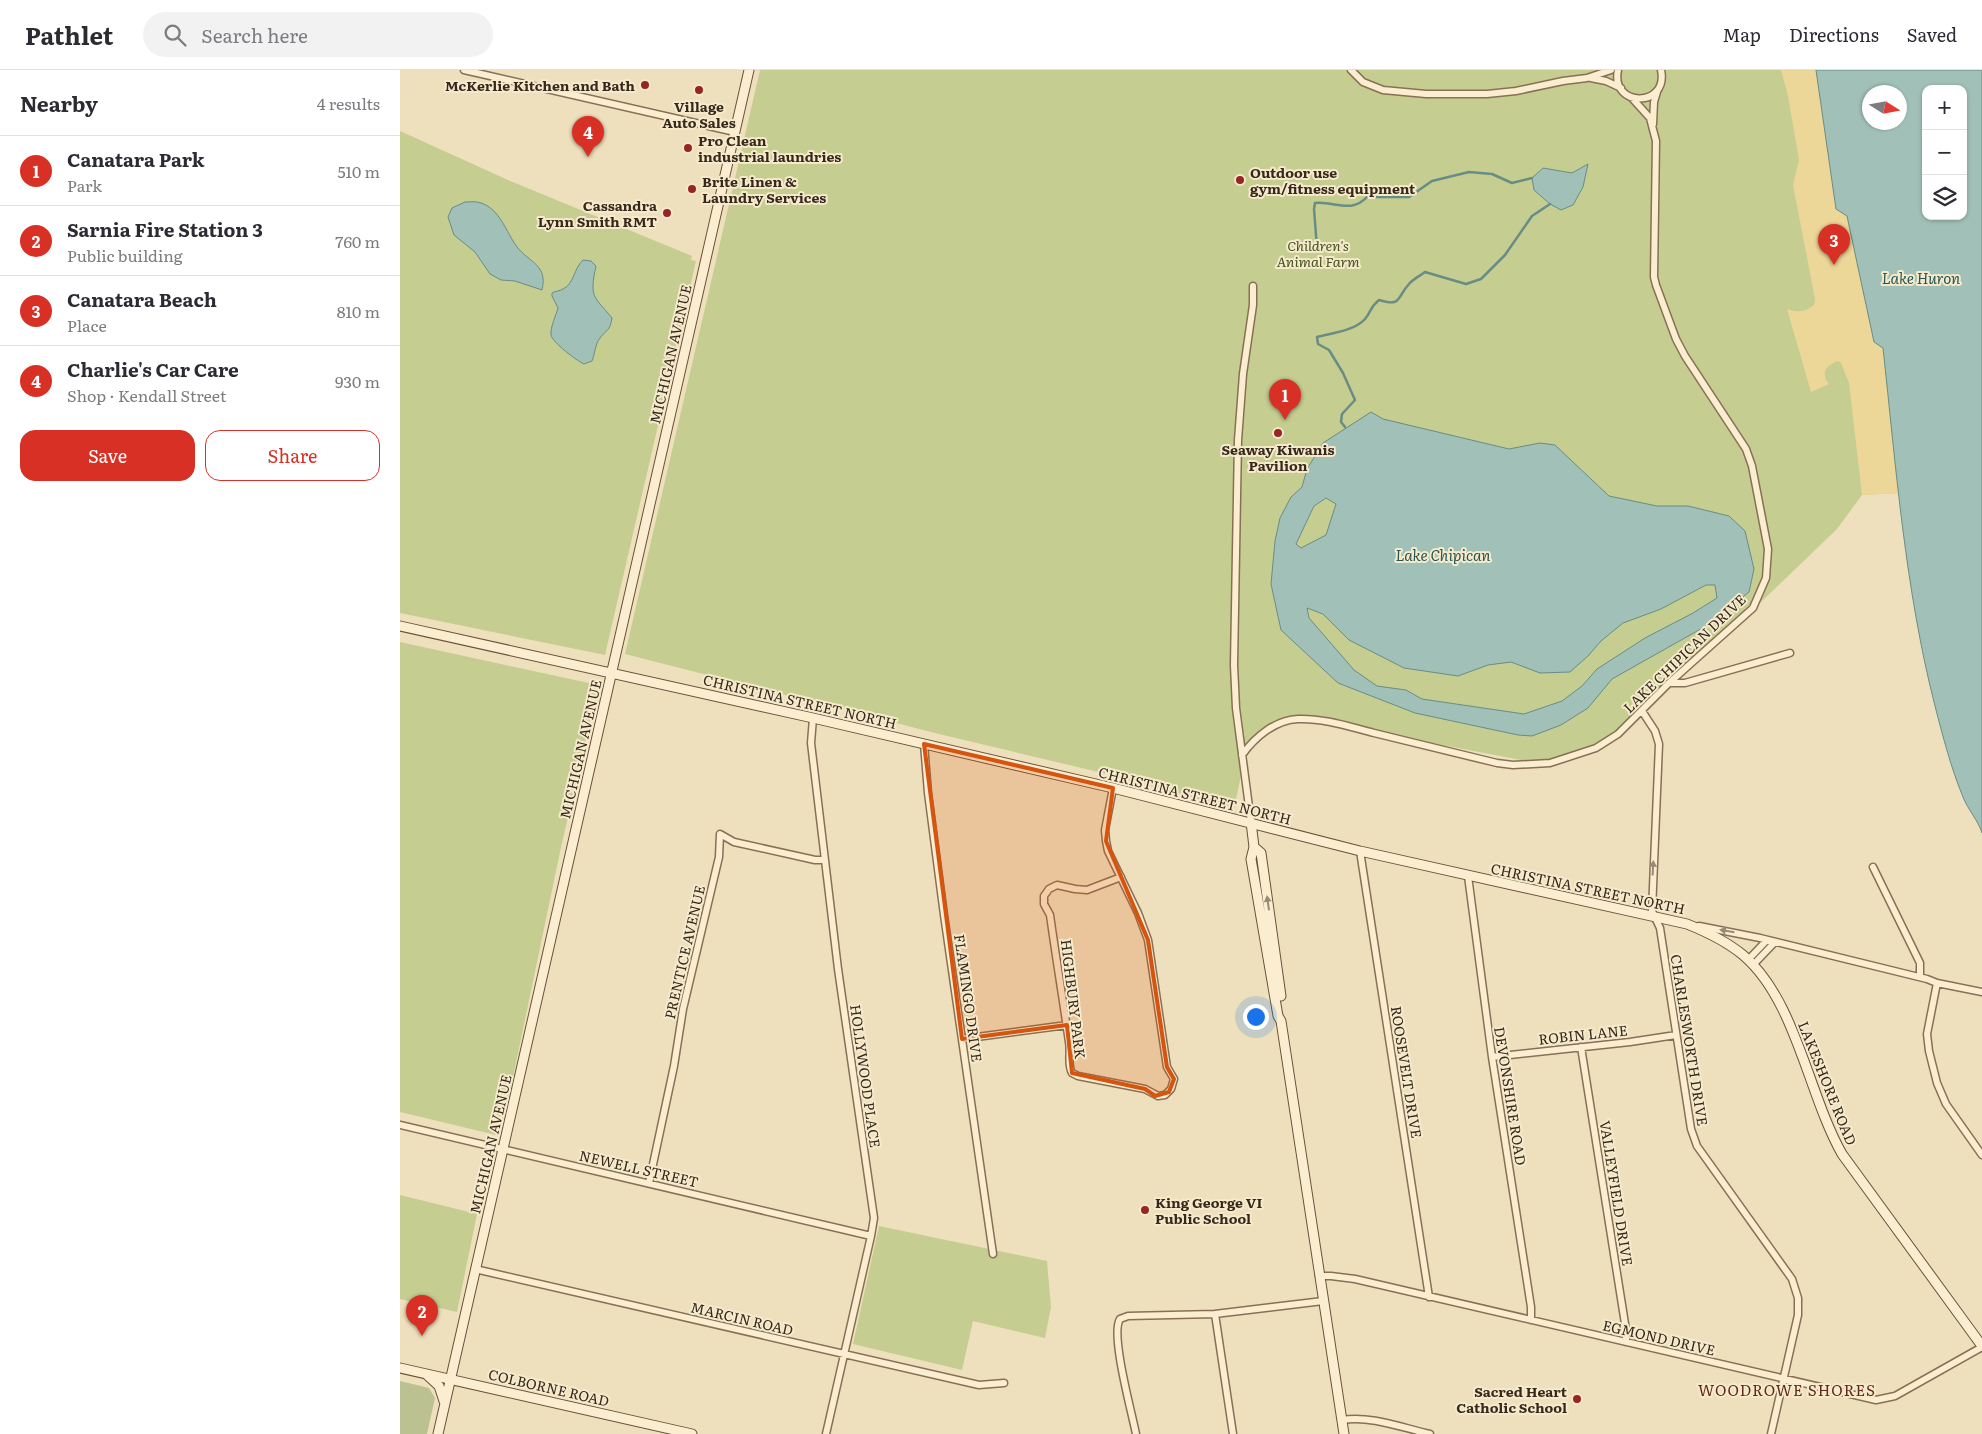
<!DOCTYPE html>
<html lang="en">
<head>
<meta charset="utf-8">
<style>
  :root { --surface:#fff; --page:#f2f2f3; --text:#2b2b33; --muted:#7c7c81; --line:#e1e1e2; --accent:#d93025 }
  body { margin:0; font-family:Literata,serif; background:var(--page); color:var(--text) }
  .controls { position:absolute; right:15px; top:15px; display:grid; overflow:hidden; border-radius:10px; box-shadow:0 1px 4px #0004 }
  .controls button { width:45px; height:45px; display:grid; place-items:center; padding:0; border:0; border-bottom:1px solid var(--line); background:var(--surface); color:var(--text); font:25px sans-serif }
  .compass { position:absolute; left:1462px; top:15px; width:45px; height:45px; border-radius:50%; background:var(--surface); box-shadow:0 1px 4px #0004; rotate:101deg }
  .you { position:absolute; left:855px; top:946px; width:18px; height:18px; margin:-12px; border:4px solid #fff; border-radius:50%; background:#1a73e8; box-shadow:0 0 0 8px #1a73e833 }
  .badge { display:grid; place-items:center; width:32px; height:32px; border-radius:50%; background:var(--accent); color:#fff; font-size:16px; font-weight:700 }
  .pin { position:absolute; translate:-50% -41px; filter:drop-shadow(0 1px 2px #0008) }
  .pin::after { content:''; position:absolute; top:26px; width:18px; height:15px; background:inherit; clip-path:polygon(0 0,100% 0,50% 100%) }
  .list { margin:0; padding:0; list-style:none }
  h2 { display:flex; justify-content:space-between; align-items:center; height:65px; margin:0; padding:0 20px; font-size:21px }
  h2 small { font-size:16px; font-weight:400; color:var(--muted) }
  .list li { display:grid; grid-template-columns:32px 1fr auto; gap:15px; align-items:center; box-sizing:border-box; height:70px; padding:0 20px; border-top:1px solid var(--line) }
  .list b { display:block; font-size:19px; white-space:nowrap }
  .list p { margin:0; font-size:16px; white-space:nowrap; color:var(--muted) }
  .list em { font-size:16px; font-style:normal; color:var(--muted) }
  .actions { display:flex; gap:10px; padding:15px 20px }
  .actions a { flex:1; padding:11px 0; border:1px solid var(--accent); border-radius:15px; text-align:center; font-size:18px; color:var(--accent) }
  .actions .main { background:var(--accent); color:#fff }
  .icon { flex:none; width:28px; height:28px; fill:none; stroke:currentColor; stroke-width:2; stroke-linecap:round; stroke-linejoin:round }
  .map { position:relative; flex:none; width:1582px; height:1364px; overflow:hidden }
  header { display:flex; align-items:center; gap:30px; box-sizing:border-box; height:70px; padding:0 25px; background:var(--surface); border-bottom:1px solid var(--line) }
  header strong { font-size:24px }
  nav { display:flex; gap:28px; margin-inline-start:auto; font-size:18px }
  .search { width:350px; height:45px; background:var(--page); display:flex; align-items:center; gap:12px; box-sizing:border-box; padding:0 18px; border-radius:28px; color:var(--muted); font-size:19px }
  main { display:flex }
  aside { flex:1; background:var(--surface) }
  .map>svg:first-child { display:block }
  .green { fill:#c6cd91 }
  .sand { fill:#ecd698 }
  .cemetery { fill:#bbc191 }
  .water { fill:#a1c0b7; stroke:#688d84; fill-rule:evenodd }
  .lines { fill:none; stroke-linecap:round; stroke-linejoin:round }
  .stream { stroke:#688d84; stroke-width:2.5 }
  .street-casing { stroke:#877056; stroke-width:9 }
  .secondary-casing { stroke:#695139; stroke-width:11 }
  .street { stroke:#faedd0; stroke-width:6 }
  .secondary { stroke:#faedd0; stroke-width:9 }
  .oneway { fill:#988a76 }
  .marked { fill:#d6540e; fill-opacity:0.2; stroke:#d6540e; stroke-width:4; stroke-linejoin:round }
  .poi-dot { fill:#982425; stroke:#f6eacc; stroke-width:2 }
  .labels { text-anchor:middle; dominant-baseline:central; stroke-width:4; stroke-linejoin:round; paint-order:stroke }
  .poi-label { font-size:14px; font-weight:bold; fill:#36281b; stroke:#f6eacc; text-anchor:start }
  .park-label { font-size:14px; font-style:italic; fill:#465321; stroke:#f6eacc }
  .street-label { font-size:14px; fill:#36281b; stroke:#f6eacc }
  .water-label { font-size:15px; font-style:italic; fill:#295653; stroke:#f6eacc }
  .neighbourhood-label { font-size:15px; letter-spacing:1px; fill:#642819; stroke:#f6eacc }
</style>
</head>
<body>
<header>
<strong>Pathlet</strong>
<div class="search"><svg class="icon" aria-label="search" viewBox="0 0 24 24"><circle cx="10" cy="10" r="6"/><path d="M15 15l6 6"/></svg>Search here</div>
<nav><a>Map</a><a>Directions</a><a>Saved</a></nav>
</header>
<main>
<aside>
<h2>Nearby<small>4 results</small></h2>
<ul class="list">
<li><span class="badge">1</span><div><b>Canatara Park</b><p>Park</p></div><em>510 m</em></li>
<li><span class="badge">2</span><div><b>Sarnia Fire Station 3</b><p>Public building</p></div><em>760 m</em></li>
<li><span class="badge">3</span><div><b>Canatara Beach</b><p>Place</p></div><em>810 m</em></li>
<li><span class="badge">4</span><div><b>Charlie's Car Care</b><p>Shop · Kendall Street</p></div><em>930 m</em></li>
</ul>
<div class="actions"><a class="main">Save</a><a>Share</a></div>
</aside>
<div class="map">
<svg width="1582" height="1364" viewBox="0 0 1582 1364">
  <rect width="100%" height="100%" fill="#efe0bd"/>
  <!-- green -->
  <path class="green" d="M360,0H1416L1436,139L1447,146L1483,277L1499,423L1462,425L1437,459L1362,531L1218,664L1178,685L1131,692L927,653L897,651L862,664L844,691L834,739L715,706L539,664L225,584Z
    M0,61L108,110L292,186L291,190L296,191L205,585L0,543Z
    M0,572L198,615L160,782L112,1012L109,1007L96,1065L0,1042Z
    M0,1125L77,1144L57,1242L0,1229Z
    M479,1156L647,1191L651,1237L645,1268L573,1251L562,1300L453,1274Z"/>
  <!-- sand -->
  <path class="sand" d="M1381,0H1416L1436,139L1447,146L1474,272L1483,277L1499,423L1462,425L1449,313L1441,293L1438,291C1426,295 1420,304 1429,314L1411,322L1387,239C1397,243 1406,242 1414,235L1415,229L1393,115L1399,90L1388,26Z"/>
  <!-- cemetery -->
  <path class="cemetery" d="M0,1311L29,1318L35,1328L27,1364H0Z"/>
  <!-- water -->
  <path class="water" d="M1416,0H1582V763C1578,750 1568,740 1563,727C1551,698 1543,667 1535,636C1505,519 1496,397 1483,278L1474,272L1447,146L1436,139ZM1526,19H1563V146H1526ZM1470,22H1500V52H1470Z
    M1188,94L1183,117L1173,135L1161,140L1150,134L1134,120L1132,108L1143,98L1172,103Z
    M65,132C70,132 77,131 81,133C100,139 106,162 117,177C130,193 148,195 142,220L115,211L101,210L90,204L75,182L54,165L48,147L52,138Z
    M183,190L191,191L196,196C189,228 194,226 212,248C210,261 207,259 200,268C195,274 195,284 192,291L184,294C177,291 152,272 151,265C150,258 156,245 158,238L152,226V223C155,221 160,221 163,219C174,214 174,198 183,190Z
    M971,342L983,349L1109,379L1140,373L1155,375L1209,426L1257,436H1288L1329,446L1345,461L1354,499L1349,522L1306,556L1212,609L1188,638L1161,655L1132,666L1118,665L1015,643L938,613L881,560L871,514L875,471L880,448L891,427L902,417L907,399L923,373ZM926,428L936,434L926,465L901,478L896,474L914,436ZM1306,515H1315L1317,528L1293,543L1245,568L1197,599L1182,616L1162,631L1124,644L1022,629L1006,620L977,616L954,600L909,548L907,538L923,544L949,570L1004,598L1058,606L1088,595L1111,592L1140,603L1170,602L1188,586L1201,571L1223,553L1261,539Z"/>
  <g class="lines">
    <!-- stream -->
    <path class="stream" d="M917,178L914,139L915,133C935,131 951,144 967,127H1009L1032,111L1069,102L1092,104L1112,113L1132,108
      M945,357L941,352L942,344L955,330L943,303L929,280L918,274L917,267C932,263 954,261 965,249C971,242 970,237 979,230C1002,237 996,228 1009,214C1013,209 1020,206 1025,202L1066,214L1081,209L1105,185L1132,146L1150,134"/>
    <!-- street casing -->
    <g class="street-casing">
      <path id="street" d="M64,0L335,62
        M951,0L963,12L983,20L1026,24H1087L1116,21L1163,11L1187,8L1211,0
        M1218,0C1210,38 1269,38 1261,0
        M1191,8L1206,11L1221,18
        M1253,54L1254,32L1257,22
        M1269,613H1285L1390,583
        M1242,641L1255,661L1259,674L1252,841L1260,858L1291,1059L1297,1076L1392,1209L1398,1228V1245L1371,1364
        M413,648L411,673L438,899L474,1148L471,1166L426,1364
        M524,674L528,723L544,845L593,1184
        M842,685C855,667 875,650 898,649C924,648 950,657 974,663C1015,673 1056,683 1097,693L1113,695L1150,693L1196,678L1218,664L1269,613L1353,538L1366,508L1368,479L1352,396L1346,379L1285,286L1276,269L1256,215L1254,207L1256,71L1250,48L1231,27
        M713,718L705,760L706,771L708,781L738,843L748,870L767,997L774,1009L771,1019L765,1025L758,1026L745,1019L678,1006L672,1003C667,994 671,983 669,972C663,930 656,888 650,845L644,834V826L649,819L657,815L675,819L687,820L721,807
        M851,752L836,638L834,595L838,370L843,304L853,235V216
        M960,781L1029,1227
        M1473,797L1520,893V907
        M1068,806L1092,987L1131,1237V1250
        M1299,856L1360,868L1527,909L1537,913L1582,922
        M1348,890L1367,870
        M1353,895L1375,872
        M1537,913L1527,964L1529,981L1537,1013L1546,1034L1582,1085
        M562,969L667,955
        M1181,977L1226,1260V1272
        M1092,987L1230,972L1276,965
        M0,1055L471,1166
        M249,1113L274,996L283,939L319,787L320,764L334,772L415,790H425
        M75,1199L579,1315L604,1313
        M919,1206H931L955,1209L1476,1330L1495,1326L1582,1277
        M815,1244L833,1364
        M942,1350C970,1345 1003,1358 1030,1364
        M736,1364C732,1343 710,1264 720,1249L728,1246L815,1244L923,1231"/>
    </g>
    <!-- secondary casing -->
    <g class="secondary-casing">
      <path id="secondary" d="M0,556L413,648L713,718L960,781L1287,854C1307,862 1326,871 1343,885C1396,930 1408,1024 1442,1084L1582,1276
        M851,752L854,777L851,789L878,946L881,951L944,1364
        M854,777L861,783L881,926
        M0,1298L292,1364
        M27,1305L39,1316L44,1331
        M38,1364L349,0"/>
    </g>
    <!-- street -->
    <use href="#street" class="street"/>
    <!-- secondary -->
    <use href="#secondary" class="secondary"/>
  </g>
  <!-- one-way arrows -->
  <defs><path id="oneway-solid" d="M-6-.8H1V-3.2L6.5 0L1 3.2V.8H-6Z" transform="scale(1.25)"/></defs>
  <g class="oneway">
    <use href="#oneway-solid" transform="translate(1253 798) rotate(-87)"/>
    <use href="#oneway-solid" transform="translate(868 833) rotate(-98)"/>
    <use href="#oneway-solid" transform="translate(1327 861) rotate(-170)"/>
  </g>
  <!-- marked area -->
  <path class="marked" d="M524,674L713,718L706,771L748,870L767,997L774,1009L769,1022L755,1026L745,1019L672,1003L667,955L562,969Z"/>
  <!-- markers -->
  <g class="poi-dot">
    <circle cx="245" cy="15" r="5"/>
    <circle cx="299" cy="20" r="5"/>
    <circle cx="288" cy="78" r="5"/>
    <circle cx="840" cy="110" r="5"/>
    <circle cx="292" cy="119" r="5"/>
    <circle cx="267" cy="143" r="5"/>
    <circle cx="878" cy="363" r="5"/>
    <circle cx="745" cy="1140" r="5"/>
    <circle cx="1177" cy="1329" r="5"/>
  </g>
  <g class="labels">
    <!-- poi labels -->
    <g class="poi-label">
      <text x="235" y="15" text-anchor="end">McKerlie Kitchen and Bath</text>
      <text x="299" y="36" text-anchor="middle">Village<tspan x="299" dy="16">Auto Sales</tspan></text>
      <text x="298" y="70">Pro Clean<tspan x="298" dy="16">industrial laundries</tspan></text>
      <text x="850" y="102">Outdoor use<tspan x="850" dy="16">gym/fitness equipment</tspan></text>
      <text x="302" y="111">Brite Linen &amp;<tspan x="302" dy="16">Laundry Services</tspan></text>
      <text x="257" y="135" text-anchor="end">Cassandra<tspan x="257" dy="16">Lynn Smith RMT</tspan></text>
      <text x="878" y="379" text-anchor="middle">Seaway Kiwanis<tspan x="878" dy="16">Pavilion</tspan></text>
      <text x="755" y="1132">King George VI<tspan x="755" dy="16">Public School</tspan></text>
      <text x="1167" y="1321" text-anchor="end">Sacred Heart<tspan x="1167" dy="16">Catholic School</tspan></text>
    </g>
    <!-- park labels -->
    <g class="park-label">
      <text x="918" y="175">Children's<tspan x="918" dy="16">Animal Farm</tspan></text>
    </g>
    <!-- street labels -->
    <g class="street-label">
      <text transform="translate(270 284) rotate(-77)">MICHIGAN AVENUE</text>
      <text transform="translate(1284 583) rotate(-44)">LAKE CHIPICAN DRIVE</text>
      <text transform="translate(400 631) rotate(13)">CHRISTINA STREET NORTH</text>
      <text transform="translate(180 679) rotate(-77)">MICHIGAN AVENUE</text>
      <text transform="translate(795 725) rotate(14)">CHRISTINA STREET NORTH</text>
      <text transform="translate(1188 818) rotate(12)">CHRISTINA STREET NORTH</text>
      <text transform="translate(284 882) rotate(-77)">PRENTICE AVENUE</text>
      <text transform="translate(569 928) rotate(82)">FLAMINGO DRIVE</text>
      <text transform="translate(674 929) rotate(83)">HIGHBURY PARK</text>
      <text transform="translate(1183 964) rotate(-6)">ROBIN LANE</text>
      <text transform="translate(1290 970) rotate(81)">CHARLESWORTH DRIVE</text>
      <text transform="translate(1007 1002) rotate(81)">ROOSEVELT DRIVE</text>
      <text transform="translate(466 1006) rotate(82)">HOLLYWOOD PLACE</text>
      <text transform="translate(1428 1013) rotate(68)">LAKESHORE ROAD</text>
      <text transform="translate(1111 1026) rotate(81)">DEVONSHIRE ROAD</text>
      <text transform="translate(90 1074) rotate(-77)">MICHIGAN AVENUE</text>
      <text transform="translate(239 1098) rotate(13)">NEWELL STREET</text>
      <text transform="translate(1217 1123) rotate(81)">VALLEYFIELD DRIVE</text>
      <text transform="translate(342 1248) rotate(13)">MARCIN ROAD</text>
      <text transform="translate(1259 1267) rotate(13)">EGMOND DRIVE</text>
      <text transform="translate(149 1317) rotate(13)">COLBORNE ROAD</text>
    </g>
    <!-- water labels -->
    <g class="water-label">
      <text x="1521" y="207">Lake Huron</text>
      <text x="1043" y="484">Lake Chipican</text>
    </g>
    <!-- neighbourhood labels -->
    <g class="neighbourhood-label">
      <text x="1387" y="1319">WOODROWE SHORES</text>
    </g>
  </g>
</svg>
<div class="controls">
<button>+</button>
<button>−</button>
<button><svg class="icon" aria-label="layers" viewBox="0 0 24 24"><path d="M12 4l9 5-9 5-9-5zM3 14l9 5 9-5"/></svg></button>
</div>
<svg class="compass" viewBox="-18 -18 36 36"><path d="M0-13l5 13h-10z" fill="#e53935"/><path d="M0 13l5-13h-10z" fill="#7c7c81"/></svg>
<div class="you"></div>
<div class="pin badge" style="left:885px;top:350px">1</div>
<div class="pin badge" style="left:22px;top:1266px">2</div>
<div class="pin badge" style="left:1434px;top:195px">3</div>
<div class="pin badge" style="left:188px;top:87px">4</div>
</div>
</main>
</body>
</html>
